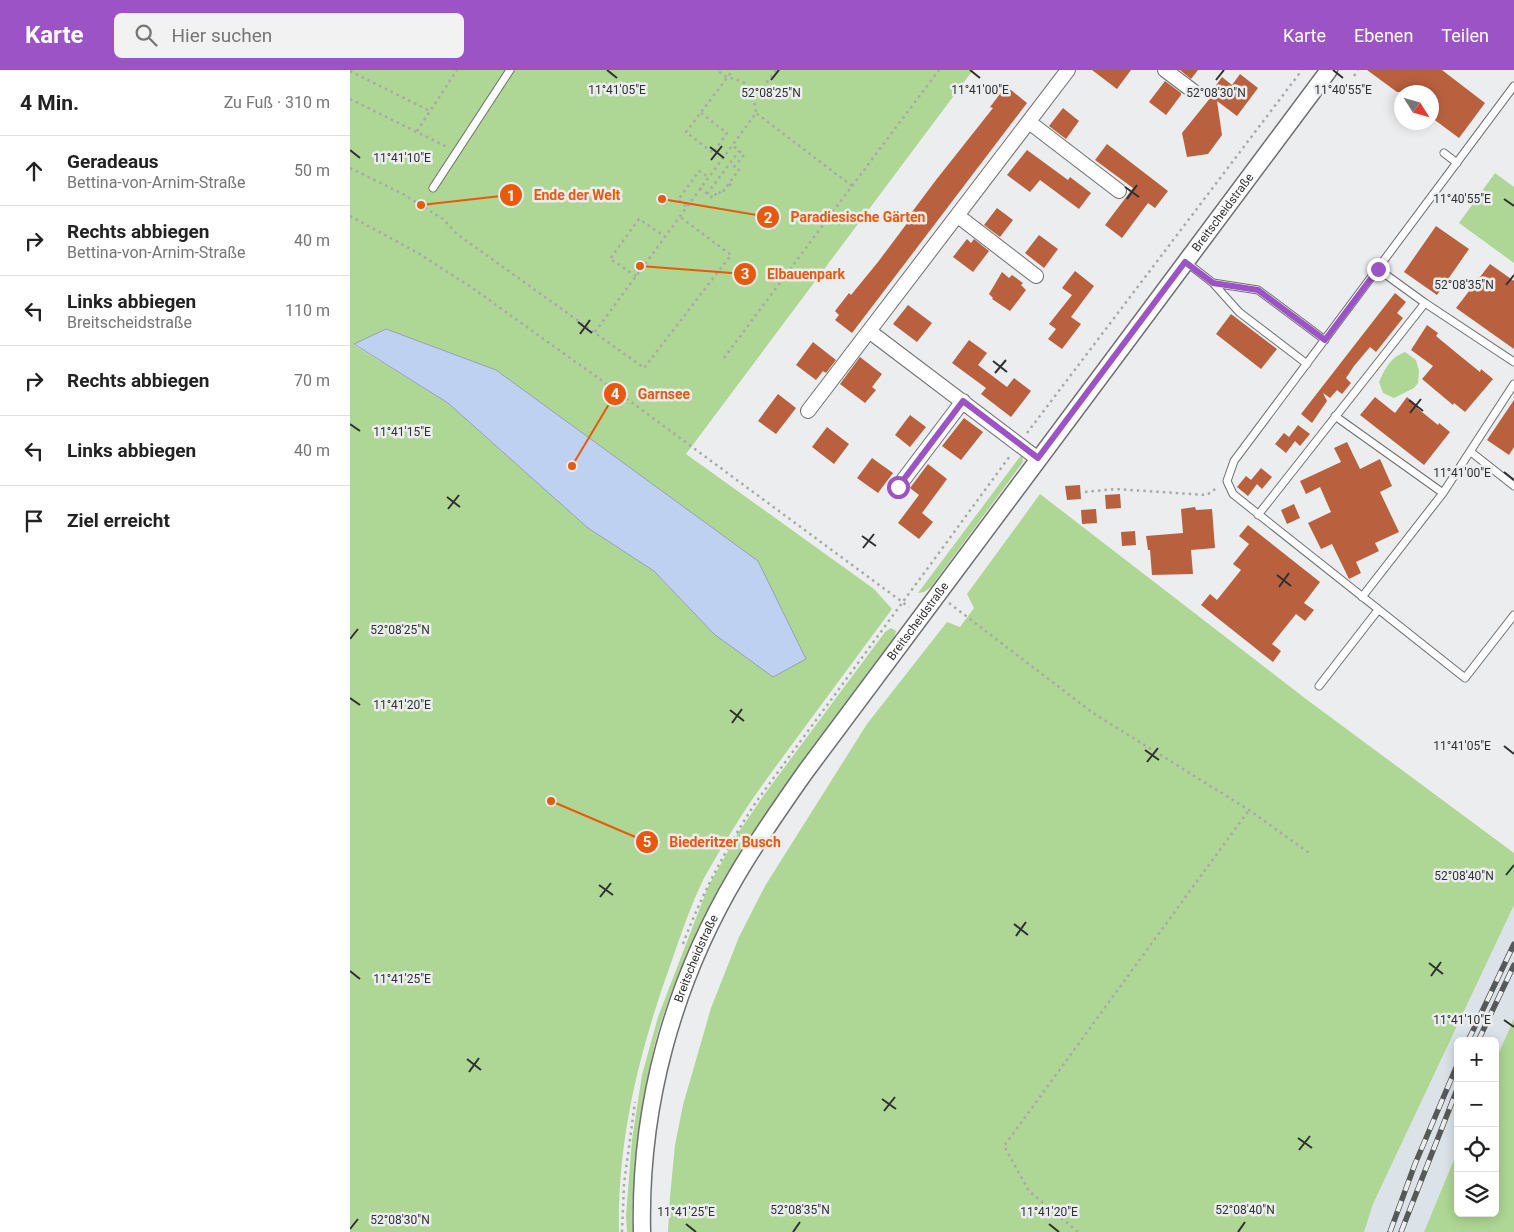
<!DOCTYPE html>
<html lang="de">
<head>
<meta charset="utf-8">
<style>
  :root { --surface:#fff; --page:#f2f2f2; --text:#222; --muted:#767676; --line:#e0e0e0; --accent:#9b53c6 }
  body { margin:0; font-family:Roboto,sans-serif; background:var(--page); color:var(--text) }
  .controls { position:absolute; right:15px; bottom:15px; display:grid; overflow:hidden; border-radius:8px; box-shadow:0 2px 12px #0003 }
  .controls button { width:45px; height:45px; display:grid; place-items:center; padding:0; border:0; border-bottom:1px solid var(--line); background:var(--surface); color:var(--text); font:25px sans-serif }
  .compass { position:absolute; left:1044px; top:15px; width:45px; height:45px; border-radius:50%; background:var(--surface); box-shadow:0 2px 12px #0003; rotate:127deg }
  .stop { position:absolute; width:15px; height:15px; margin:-11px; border:4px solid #9b53c6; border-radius:50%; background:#fff }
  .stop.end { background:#9b53c6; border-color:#fff; box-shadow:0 1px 5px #0008 }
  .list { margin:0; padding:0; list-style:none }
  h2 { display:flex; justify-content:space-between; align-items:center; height:65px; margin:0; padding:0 20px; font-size:21px }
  h2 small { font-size:16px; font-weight:400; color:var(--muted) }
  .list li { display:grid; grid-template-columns:32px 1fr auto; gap:15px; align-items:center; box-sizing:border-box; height:70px; padding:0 20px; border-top:1px solid var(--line) }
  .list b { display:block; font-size:19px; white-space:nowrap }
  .list p { margin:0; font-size:16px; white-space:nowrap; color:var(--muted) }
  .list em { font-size:16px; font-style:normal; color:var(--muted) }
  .icon { flex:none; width:28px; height:28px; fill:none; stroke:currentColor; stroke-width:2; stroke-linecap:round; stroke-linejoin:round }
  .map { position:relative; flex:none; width:1164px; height:1162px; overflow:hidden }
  header { display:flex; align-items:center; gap:30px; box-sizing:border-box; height:70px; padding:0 25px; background:var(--accent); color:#fff }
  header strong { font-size:24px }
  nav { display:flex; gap:28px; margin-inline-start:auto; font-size:18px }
  .search { width:350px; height:45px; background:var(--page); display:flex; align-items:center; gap:12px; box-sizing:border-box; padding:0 18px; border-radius:8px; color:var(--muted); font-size:19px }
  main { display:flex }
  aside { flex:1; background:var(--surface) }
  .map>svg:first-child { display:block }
  .built { fill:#dbe3e9 }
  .green { fill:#aed694; fill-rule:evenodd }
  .water { fill:#bfd1f1; stroke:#94a1b7 }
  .building { fill:#b9613e }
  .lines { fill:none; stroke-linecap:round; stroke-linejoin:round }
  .service-casing { stroke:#6e6f70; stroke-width:9 }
  .minor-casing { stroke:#6e6f70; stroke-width:16 }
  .tertiary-casing { stroke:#6e6f70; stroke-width:19 }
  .path { stroke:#a8a9a9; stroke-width:2.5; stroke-dasharray:2.5 4; stroke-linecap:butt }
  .service { stroke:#fff; stroke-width:7 }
  .minor { stroke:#fff; stroke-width:14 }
  .tertiary { stroke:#fff; stroke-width:16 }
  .rail-casing { stroke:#575858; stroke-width:5.5 }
  .rail { stroke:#ecedee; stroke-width:4; stroke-dasharray:11; stroke-linecap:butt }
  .route { stroke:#9b53c6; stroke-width:6 }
  .ticks { fill:none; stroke:#2f3030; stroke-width:2 }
  .labels { text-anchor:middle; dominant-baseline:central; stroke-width:5; stroke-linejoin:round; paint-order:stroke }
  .street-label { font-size:12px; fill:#2f3030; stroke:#ecedee }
  .ticks-label { font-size:12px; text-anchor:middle; fill:#2f3030; stroke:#ecedee; stroke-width:5; stroke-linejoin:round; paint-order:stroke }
  .leader { fill:none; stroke:#e8590c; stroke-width:2 }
  .callout-dot { fill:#e8590c; stroke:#ecedee; stroke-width:2 }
  .mark-label { font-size:15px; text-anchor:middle; font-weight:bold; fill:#fff }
  .callout-label { font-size:14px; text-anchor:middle; font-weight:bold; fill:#e8590c; stroke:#ecedee; stroke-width:5; stroke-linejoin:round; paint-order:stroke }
</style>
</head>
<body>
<header>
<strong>Karte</strong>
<div class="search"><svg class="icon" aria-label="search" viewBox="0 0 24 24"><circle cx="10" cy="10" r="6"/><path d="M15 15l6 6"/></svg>Hier suchen</div>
<nav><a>Karte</a><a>Ebenen</a><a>Teilen</a></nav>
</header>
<main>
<aside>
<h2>4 Min.<small>Zu Fuß · 310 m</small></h2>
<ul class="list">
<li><svg class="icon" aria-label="ahead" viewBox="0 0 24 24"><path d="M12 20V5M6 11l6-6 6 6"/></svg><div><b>Geradeaus</b><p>Bettina-von-Arnim-Straße</p></div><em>50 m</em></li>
<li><svg class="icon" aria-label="right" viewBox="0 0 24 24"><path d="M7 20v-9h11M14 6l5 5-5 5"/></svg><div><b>Rechts abbiegen</b><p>Bettina-von-Arnim-Straße</p></div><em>40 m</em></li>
<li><svg class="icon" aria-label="left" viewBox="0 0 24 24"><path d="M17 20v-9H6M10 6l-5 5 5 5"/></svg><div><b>Links abbiegen</b><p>Breitscheidstraße</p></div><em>110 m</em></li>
<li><svg class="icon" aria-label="right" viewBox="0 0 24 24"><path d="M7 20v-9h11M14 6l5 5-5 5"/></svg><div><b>Rechts abbiegen</b></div><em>70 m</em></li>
<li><svg class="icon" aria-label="left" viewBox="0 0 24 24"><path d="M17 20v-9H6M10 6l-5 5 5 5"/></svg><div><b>Links abbiegen</b></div><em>40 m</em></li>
<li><svg class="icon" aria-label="arrive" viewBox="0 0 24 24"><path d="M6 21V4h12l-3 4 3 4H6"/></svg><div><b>Ziel erreicht</b></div></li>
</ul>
</aside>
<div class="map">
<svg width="1164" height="1162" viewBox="0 0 1164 1162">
  <rect width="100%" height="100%" fill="#ecedee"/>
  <!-- built -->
  <path class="built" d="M1164,835V948L1145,992V971H1108V1080L1074,1162H1014L1023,1134Z"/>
  <!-- green -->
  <path class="green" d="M0,0H623L336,384L524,519L542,539C510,582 478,626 446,669C425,698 403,726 385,756C374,773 364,791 354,808C341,835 331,864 321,893C290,979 267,1069 269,1162H0ZM36,259L146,300L408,491L364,564L304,501L238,458L98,333L4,275Z
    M1145,103L1164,117V193L1109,153Z
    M1055,282L1066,290L1069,301L1068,313L1064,318L1044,328L1033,323L1029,312C1035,298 1041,287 1055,282Z
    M672,384L673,392L581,517L574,522L568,523Z
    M690,424L956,629L1164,783V835L1023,1134L1014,1162H318L320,1127L325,1075L333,1035L361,938L389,867L415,816L517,654L597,552L610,557L624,538L617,524Z
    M541,558L546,561L544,569C455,687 360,807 312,949C301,982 296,1018 291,1053C286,1088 281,1126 283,1162H277L276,1146L282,1070L292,1005L308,947L358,817L388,763L414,725L535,562Z
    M1164,948V1162H1074L1108,1080V1143H1145V992Z"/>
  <!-- water -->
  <path class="water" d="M36,259L146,300L408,491L456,589L423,607L364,564L304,501L238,458L98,333L4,274Z"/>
  <!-- building -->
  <path class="building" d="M742,0H781L767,19Z
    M830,0H848L841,9Z
    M1017,0H1092L1135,33L1109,68L1082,48V22H1047Z
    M890,4L908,18L887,46L867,31L872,65L858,84L837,87L832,63L861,27L859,25L872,7L882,15Z
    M815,11L831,23V25L816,45L799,32Z
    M656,16L677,33L502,263L485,250L489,245L485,241L499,223L501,225L528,192L564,144L562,142L586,110L643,38L640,37Z
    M713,38L729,51L716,69L699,56Z
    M757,74L818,121L805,138L798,133L772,168L755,155L783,118L745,90Z
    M677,80L718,110L720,107L741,123L729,139L690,110L680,122L657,105Z
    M647,138L663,150L650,167L634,155Z
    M1086,156L1119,179L1087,225L1054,202Z
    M689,165L708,179L694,198L675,183Z
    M617,169L621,173L624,169L639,181L623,202L603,187Z
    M1140,194L1164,211V279L1106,238Z
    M725,201L744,216L721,247L731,254L712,279L698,269L706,259L699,254L722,225L712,218Z
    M652,202L659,208L662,205L673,213L671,215L676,220L660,241L642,229L643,228L639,224Z
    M1045,223L1056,232L1047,243L1053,248L1026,282L1020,277L1004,296L996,308L1001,313L992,324L987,320L980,328L973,323L977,331L962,353L951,344Z
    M558,235L582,253L567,272L543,254Z
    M881,244L927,279L911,299L866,264Z
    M1077,255L1088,263L1086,266L1109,285L1130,302L1131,299L1143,309L1115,342L1104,333L1103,335L1072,309L1083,296L1061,280Z
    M619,270L637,283L628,295L657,317L664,308L681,321L661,347L631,324L636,318L602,293Z
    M463,272L486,290L476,303L473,301L466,310L446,295Z
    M510,287L532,304L522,317L526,320L515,333L490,314Z
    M428,324L446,338L426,364L408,351Z
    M1025,327L1045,343L1057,327L1068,336L1067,338L1088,355L1089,353L1100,362L1074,395L1010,345Z
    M1164,330V377L1159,385L1137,370Z
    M560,345L576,357L560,377L545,365Z
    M614,348L633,362L611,390L592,376Z
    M948,355L960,364L950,376L945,371L936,383L925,374L934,363L939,367Z
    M477,357L499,374L484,394L462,377Z
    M997,372L1010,399L1030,389L1042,416L1030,422L1049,462L1025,473L1029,481L1006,492L1011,503L999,509L982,474L971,479L958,453L981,442L970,417L956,424L950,411L991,392L984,378Z
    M522,388L543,403L528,423L507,408Z
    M578,394L597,409L572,443L583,452L569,469L548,453L569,425L560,418Z
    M911,398L922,407L912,419L907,414L898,426L887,417L896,406L901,410Z
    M730,415L731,429L717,430L715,416Z
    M770,424L771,438L756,439L755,425Z
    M944,434L950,448L937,454L931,440Z
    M845,437L846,440L862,439L865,478L841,480L843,504L802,505L800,480H798L796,466L833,463L831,439Z
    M746,439L747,453L732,454L731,440Z
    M898,455L970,512L954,533L964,540L955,551L946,544L922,574L931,581L923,592L851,535L860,524L867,530L891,500L883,494L899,474L889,466Z
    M785,461L786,475L772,476L771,462Z"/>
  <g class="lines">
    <!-- service casing -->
    <g class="service-casing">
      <path id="service" d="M1164,16L884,391L877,411L883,424L893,432L1115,608L1164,545
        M1094,83L1107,93
        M83,118L160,0
        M836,192L863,213L889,242L957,294
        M863,213L908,220L975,270
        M1075,233L1164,292
        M985,346L1093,423
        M1121,382L1164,416
        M908,445L1075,233L1028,199
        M1012,527L1093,423L1164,314
        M969,616L1028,540"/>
    </g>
    <!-- minor casing -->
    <g class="minor-casing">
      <path id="minor" d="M815,0L843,21
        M679,52L769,121
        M608,146L686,206
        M458,341L519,261
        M688,389L519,261L718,0
        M548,417L613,331"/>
    </g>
    <!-- tertiary casing -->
    <g class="tertiary-casing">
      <g id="tertiary">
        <path id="s1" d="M292,1162C289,1036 323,913 387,805C408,769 432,735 456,701L979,0"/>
      </g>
    </g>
    <!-- path -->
    <path class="path" d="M0,1L80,41
      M1004,6L1008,0
      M405,28L426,0
      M0,29L97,77
      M351,43L377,63L363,83L336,62L383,0
      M1053,53L1054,52
      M67,61L107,0
      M0,98L53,124L93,149L107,164L294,298L381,185L329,146
      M379,114L383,117
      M502,116L589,0
      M350,118L363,128L368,121L371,124L389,100L384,97L394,85L382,75
      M357,124L389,81
      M336,136L328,130L349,101L358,107
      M0,146L68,183L121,217L269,323L559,537
      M286,206L260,189L289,149L314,166
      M245,262L406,43L403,20L393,12L375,6L367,0
      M374,288L502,116L406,43
      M677,363L952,0
      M735,422L765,419L857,425L868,417
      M599,533L743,643L899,740L959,783
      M333,874C352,823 377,777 406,732L660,386
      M272,1162L274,1114L285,1032
      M728,1162L679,1121L654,1076L899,740"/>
    <!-- service -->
    <use href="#service" class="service"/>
    <!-- minor -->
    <use href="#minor" class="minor"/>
    <!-- tertiary -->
    <use href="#tertiary" class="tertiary"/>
    <!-- rail casing -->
    <g class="rail-casing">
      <path id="rail" d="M1118,971L1164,874
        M1128,971L1164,895
        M1040,1162L1065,1094L1108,993
        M1051,1162L1108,1017"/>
    </g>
    <!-- rail -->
    <use href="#rail" class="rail"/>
  </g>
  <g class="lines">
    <!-- route -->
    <path class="route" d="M548,417L613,331L688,388L835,192L863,213L908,220L975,270L1028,199"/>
  </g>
  <!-- ticks -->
  <path class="ticks" d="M257,0L267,8M620,0L630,8M983,0L993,8M421,10L429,0M866,10L874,0M360,77L374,88M0,80L10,88M361,90L372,76M775,117L789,127M777,129L787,115M1154,129L1164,136M1156,215L1164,205M228,252L242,263M230,264L240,250M643,291L657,302M645,303L656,290M1059,330L1073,341M1060,343L1071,329M0,354L10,361M1154,402L1164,410M97,427L110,437M98,439L109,425M512,466L526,476M513,478L524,464M927,505L941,516M929,517L939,503M0,569L8,559M0,628L10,635M380,640L394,651M382,653L392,639M1154,676L1164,684M795,680L809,690M797,692L808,678M1156,805L1164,795M249,815L263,825M250,827L261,813M664,854L678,865M666,866L676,852M1079,893L1093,904M0,901L10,909M1081,906L1091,892M1154,950L1164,957M117,989L131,1000M119,1002L129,988M532,1029L546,1039M534,1041L545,1027M948,1068L962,1078M949,1080L960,1066M336,1154L346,1162M699,1154L709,1162M0,1159L8,1149M443,1162L450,1152M888,1162L895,1152"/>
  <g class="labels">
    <!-- street labels -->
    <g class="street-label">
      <text stroke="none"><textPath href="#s1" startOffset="1196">Breitscheidstraße</textPath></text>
      <text stroke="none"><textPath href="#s1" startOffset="686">Breitscheidstraße</textPath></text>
      <text stroke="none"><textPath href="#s1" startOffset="281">Breitscheidstraße</textPath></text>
    </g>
  </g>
  <g class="ticks-label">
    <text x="267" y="24">11°41'05"E</text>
    <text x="630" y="24">11°41'00"E</text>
    <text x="993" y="24">11°40'55"E</text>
    <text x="421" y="27">52°08'25"N</text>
    <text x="866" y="27">52°08'30"N</text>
    <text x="52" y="92">11°41'10"E</text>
    <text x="1112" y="133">11°40'55"E</text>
    <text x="1114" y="219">52°08'35"N</text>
    <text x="52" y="366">11°41'15"E</text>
    <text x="1112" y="407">11°41'00"E</text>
    <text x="50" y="564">52°08'25"N</text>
    <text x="52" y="639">11°41'20"E</text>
    <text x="1112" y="680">11°41'05"E</text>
    <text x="1114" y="810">52°08'40"N</text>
    <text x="52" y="913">11°41'25"E</text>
    <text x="1112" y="954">11°41'10"E</text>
    <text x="450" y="1144">52°08'35"N</text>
    <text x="895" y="1144">52°08'40"N</text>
    <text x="336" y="1146">11°41'25"E</text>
    <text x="699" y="1146">11°41'20"E</text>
    <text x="50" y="1154">52°08'30"N</text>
  </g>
  <!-- callouts -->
  <path class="leader" d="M71 135L161 125M312 129L418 147M290 196L395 204M222 396L265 324M201 731L297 772"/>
  <g class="callout-dot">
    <circle cx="71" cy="135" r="5"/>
    <circle cx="312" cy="129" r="5"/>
    <circle cx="290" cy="196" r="5"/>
    <circle cx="222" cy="396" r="5"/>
    <circle cx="201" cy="731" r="5"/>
    <circle cx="161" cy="125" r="12"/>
    <circle cx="418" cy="147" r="12"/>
    <circle cx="395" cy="204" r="12"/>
    <circle cx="265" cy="324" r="12"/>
    <circle cx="297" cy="772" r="12"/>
  </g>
  <g class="mark-label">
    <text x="161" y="131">1</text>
    <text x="418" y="153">2</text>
    <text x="395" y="209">3</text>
    <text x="265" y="329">4</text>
    <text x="297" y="777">5</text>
  </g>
  <g class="callout-label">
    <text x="227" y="130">Ende der Welt</text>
    <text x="508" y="152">Paradiesische Gärten</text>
    <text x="456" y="209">Elbauenpark</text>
    <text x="314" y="329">Garnsee</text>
    <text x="375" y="777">Biederitzer Busch</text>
  </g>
</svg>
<div class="controls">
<button>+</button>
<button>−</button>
<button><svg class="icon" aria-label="locate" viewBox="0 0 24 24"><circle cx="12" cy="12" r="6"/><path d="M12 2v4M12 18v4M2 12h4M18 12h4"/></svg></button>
<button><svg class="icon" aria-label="layers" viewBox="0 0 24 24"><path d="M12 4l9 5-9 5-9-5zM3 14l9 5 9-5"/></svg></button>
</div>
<svg class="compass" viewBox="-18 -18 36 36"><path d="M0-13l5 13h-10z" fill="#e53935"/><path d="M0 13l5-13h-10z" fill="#767676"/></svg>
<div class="stop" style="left:548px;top:417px"></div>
<div class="stop end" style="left:1028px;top:199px"></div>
</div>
</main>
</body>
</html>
